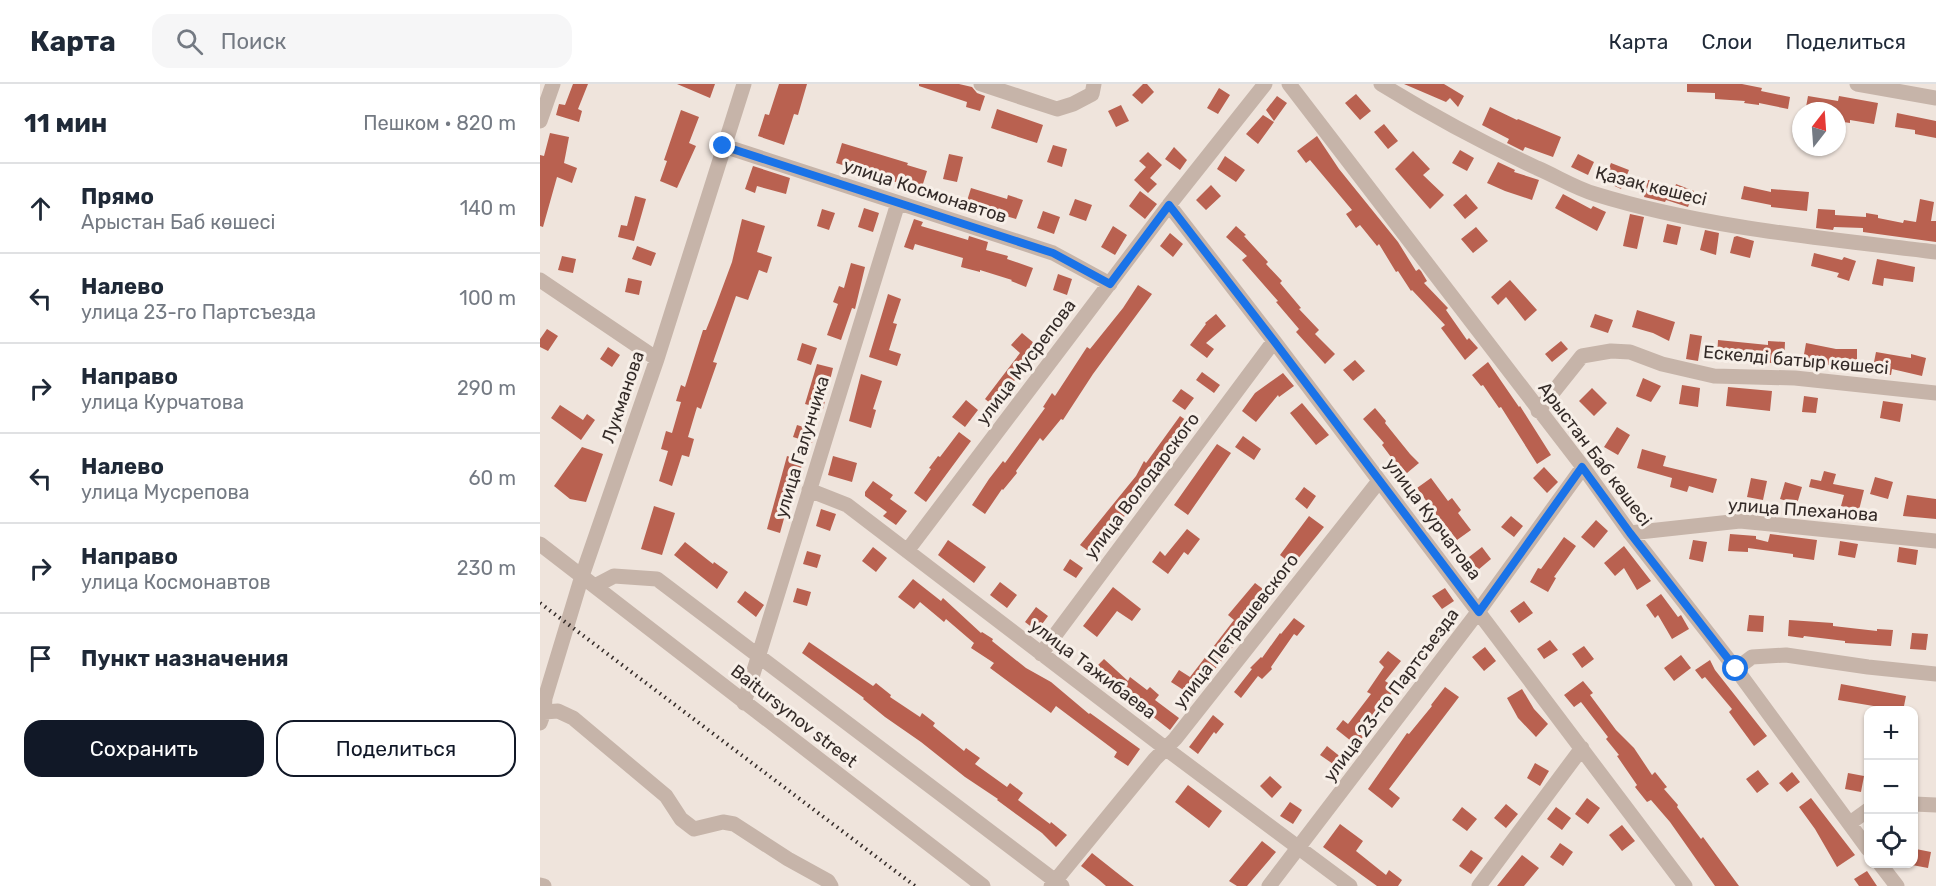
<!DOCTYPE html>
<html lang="ru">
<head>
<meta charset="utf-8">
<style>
  :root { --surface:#fff; --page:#f6f6f7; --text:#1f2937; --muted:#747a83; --line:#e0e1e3; --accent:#111827 }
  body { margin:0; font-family:Rubik,sans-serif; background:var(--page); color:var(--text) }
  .controls { position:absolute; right:18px; bottom:18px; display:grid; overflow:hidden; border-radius:12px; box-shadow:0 2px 4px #0004 }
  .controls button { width:54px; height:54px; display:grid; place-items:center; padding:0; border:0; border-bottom:2px solid var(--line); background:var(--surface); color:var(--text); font:30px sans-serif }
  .compass { position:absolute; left:1252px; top:18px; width:54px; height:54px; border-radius:50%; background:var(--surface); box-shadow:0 2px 4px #0004; rotate:17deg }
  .stop { position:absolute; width:18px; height:18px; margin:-14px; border:4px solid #1a73e8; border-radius:50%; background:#fff }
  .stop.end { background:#1a73e8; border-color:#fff; box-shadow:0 2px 6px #0008 }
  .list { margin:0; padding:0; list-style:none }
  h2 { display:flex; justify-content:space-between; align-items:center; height:78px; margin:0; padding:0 24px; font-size:26px }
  h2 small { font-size:20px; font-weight:400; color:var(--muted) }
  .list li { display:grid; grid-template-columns:39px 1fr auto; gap:18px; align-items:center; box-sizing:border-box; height:90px; padding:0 24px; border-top:2px solid var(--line) }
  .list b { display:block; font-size:22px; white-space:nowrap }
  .list p { margin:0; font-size:20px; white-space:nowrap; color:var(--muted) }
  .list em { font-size:20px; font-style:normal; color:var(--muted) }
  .actions { display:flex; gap:12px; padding:18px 24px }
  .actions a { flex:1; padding:14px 0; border:2px solid var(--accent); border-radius:18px; text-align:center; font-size:21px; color:var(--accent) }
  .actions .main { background:var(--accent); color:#fff }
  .icon { flex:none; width:33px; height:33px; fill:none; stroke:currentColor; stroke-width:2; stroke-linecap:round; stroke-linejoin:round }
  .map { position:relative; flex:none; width:1396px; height:802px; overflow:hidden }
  header { display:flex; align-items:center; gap:36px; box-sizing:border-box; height:84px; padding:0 30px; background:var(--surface); border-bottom:2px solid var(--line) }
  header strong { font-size:28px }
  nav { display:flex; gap:33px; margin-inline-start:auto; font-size:21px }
  .search { width:420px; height:54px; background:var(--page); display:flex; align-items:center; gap:15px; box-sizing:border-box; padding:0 21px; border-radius:18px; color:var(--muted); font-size:22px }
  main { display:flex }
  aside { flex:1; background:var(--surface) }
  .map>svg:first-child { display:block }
  .building { fill:#b96150 }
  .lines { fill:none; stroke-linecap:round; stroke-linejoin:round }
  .minor { stroke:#c6b4a9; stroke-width:15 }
  .rail { stroke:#342b28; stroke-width:4; stroke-dasharray:1.5 4.5; stroke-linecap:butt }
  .route { stroke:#1a73e8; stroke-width:8 }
  .labels { text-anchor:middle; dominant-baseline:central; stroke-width:6; stroke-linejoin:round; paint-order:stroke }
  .street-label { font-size:18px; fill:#342b28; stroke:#f7efe8 }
</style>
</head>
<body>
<header>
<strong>Карта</strong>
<div class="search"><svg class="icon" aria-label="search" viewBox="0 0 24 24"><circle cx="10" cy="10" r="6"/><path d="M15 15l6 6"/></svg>Поиск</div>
<nav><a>Карта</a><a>Слои</a><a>Поделиться</a></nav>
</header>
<main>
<aside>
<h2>11 мин<small>Пешком · 820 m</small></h2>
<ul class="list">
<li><svg class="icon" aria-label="ahead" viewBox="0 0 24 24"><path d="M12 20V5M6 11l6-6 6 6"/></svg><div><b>Прямо</b><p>Арыстан Баб көшесі</p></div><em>140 m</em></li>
<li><svg class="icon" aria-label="left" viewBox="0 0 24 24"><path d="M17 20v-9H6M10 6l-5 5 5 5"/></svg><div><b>Налево</b><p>улица 23-го Партсъезда</p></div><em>100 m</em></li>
<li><svg class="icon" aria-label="right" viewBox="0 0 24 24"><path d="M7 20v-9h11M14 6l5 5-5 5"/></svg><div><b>Направо</b><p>улица Курчатова</p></div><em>290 m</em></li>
<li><svg class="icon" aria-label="left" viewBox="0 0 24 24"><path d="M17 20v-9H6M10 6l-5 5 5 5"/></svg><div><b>Налево</b><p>улица Мусрепова</p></div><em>60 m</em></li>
<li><svg class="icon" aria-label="right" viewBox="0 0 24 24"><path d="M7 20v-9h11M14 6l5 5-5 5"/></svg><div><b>Направо</b><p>улица Космонавтов</p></div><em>230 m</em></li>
<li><svg class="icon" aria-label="arrive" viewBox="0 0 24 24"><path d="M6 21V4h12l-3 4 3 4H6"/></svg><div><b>Пункт назначения</b></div></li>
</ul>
<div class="actions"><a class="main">Сохранить</a><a>Поделиться</a></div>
</aside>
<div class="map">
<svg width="1396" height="802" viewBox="0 0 1396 802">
  <rect width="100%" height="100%" fill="#efe4dc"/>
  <!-- building -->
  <path class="building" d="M33,0H48L38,25L42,27L39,38L16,31L19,20L25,21Z
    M137,0H175L170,14Z
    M239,0H267L258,31L254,30L244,61L218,52L225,30L229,31Z
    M379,0H419L432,3L437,9L445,12L440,27L426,23L427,18L379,2Z
    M603,0H607L614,8L602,20L592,11Z
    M864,0H904L924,12L918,23L910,14L906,18Z
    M1147,0H1202L1222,4L1221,7L1250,13L1248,25L1219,19V21L1204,19L1205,17L1175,15V9L1147,8Z
    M679,4L690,11L678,30L667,24Z
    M816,10L831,27L820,36L805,19Z
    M737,12L747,19L734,37L726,26Z
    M1268,12L1298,17L1299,12L1338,19L1334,40L1310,36V39L1297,37V27H1283L1266,23Z
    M581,21L589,37L576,43L568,27Z
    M950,23L977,36L978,35L1021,53L1013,73L985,63L983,67L967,59L969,55L942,41Z
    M457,25L503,41L497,59L451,44Z
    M141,26L159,33L149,59L156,62L137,104L120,97L127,77L124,76Z
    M1357,29L1396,37V54L1375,50V46L1355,43Z
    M723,31L734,38L718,60L706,50Z
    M844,40L858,57L848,65L834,48Z
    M10,49L29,53L24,79L37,84L32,99L17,93L3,143L0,142V71L4,72Z
    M777,52L799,85L858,158L876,187L879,185L881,187L887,197L884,199L908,224L906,226L927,256L929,254L938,264L925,276L901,244L905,241L872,206L871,207L858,187L856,188L839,160L837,162L820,141L816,144L806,130L812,126L770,76L766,79L757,67Z
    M302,59L368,79L367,81L387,87L382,103L363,97L362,100L346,95L296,79Z
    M513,61L527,65L522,83L507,78Z
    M634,63L647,76L640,86L625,75Z
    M920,66L934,74L927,87L912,79Z
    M873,67L890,85L883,91L904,111L890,125L855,85Z
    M608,68L622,81L610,94L617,100L608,109L594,96L606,83L599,77Z
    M409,70L423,73L417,98L403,95Z
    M1038,70L1054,78L1048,91L1031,83Z
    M685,72L705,86L696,98L677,85Z
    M958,78L975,86L974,88L999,96L992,116L965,107L947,99Z
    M1071,79L1089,86L1081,105L1064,97Z
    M213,82L250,94L246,110L217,102L215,109L205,105Z
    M1108,96L1135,104L1136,100L1154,107L1148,123L1126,116L1125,118L1104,113Z
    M671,101L681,112L666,126L656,116Z
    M1204,102L1231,108V105L1269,108L1267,127L1231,123V121L1201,115Z
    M431,104L467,115L468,111L483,116L476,135L426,120Z
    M600,107L617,120L605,135L589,122Z
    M926,110L938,124L925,135L913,121Z
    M1023,110L1051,125L1053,122L1066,128L1057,147L1015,124Z
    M95,112L106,115L94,157L78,153L81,141L87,142Z
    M535,115L552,121L546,137L529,131Z
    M1380,115L1394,118L1391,137H1396V158L1323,148V144L1294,143L1293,146L1276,144L1278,125L1295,126V131L1326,133V129L1338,131V134L1363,139L1364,136L1376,138Z
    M324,124L339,129L333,148L318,143Z
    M282,125L295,129L289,146L277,142Z
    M503,127L520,133L514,150L497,144Z
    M1090,130L1104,133L1097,165L1083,162Z
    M202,135L225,142L217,168L232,173L227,189L219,186L208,216L196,212L173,278L177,279L171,296L161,325L157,323L148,353L154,355L149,373L142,371L132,402L119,397L128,367L121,365L126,347L132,349L141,318L136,317L141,301L145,303L163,246H166L176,221L192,178Z
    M374,135L383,138L381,142L428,156L429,152L448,158L446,166L468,172L467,175L493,184L486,203L471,197L472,196L440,186V188L421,183L423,174L375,160L373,166L364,163Z
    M1127,140L1141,143L1137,161L1123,158Z
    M573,142L587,151L575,171L561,163Z
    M696,142L706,151L704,152L728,178L726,180L742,197L740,199L761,224L759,225L779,246L775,250L795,270L785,280L756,248L759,245L736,218L738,217L702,176L707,172L686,153Z
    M936,143L948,157L933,169L921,155Z
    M1165,146L1179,149L1176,171L1160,166Z
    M630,149L643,160L633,173L620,162Z
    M1197,152L1214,157L1210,174L1190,169L1194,153Z
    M97,162L116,169L111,182L92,175Z
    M1274,169L1302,176L1304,173L1316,177L1309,197L1297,193L1299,189L1271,182Z
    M22,172L36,175L33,189L18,186Z
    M1337,175L1375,183L1373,198L1344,194L1343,202L1332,200Z
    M311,179L325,183L315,225L312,224L301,256L287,251L298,220L293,218L299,202L304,204Z
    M518,190L532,195L527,211L513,206Z
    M88,194L102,197L99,211L85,208Z
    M970,196L997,226L985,237L966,213L958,221L951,213Z
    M598,201L612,210L553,290L523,336L521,335L503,357L500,354L476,387L477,389L463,406L462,405L445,430L432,421L449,395L463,377L465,379L505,324L503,323L512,309L515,312L547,263L550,265L583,224Z
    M348,210L361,215L353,239L357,240L349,266L361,270L357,282L329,273Z
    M1097,226L1135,238L1129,257L1113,249L1092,243Z
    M676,230L686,242L666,259L674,265L667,274L650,261L666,240L665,239Z
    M1055,230L1073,236L1068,249L1050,243Z
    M7,245L18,252L8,267L0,263V255Z
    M482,249L501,265L483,285L455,323L445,315L480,269L471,261Z
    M1150,250L1162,252L1158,277L1146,275Z
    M1178,256L1228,261V257L1245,258L1244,280L1177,274Z
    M1021,257L1028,265L1012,278L1005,270Z
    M262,259L277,264L271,281L257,276Z
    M1266,259L1296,265H1317V284L1299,283L1263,276Z
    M68,263L80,271L72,283L60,275Z
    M1336,268L1371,274V270L1386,274L1382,292L1352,285L1351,291L1332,288Z
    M815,276L825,287L813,297L803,286Z
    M948,278L979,323L980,322L1011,371L997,380L961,323L959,324L943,301L941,302L932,291Z
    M277,280L293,284L283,325L265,320Z
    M662,288L680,301L674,309L656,296Z
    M743,289L754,302L739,313L738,311L716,338L702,327L715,309Z
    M321,290L342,297L333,325L336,326L331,344L309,337Z
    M1103,294L1121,302L1111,318L1096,312Z
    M1142,301L1160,304L1158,323L1139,320Z
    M1188,303L1232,307L1230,327L1186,322Z
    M1052,304L1067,319L1054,332L1039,317Z
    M641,305L654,314L645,326L632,317Z
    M1264,312L1278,314L1276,329L1262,328Z
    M426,316L438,326L425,343L412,333Z
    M1343,317L1363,320L1360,338L1340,334Z
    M762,319L789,351L776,361L750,329Z
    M20,321L43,336L47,330L55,336L41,356L11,334Z
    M835,324L846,337L845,339L870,370L879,379L867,389L851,373L842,361L844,359L823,335Z
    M640,332L653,341L644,354L640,351L617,385L618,386L609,401L554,471L540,461L596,392L604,377L606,379Z
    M257,341L276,347L272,359L253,353Z
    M1077,343L1090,351L1078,371L1064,363Z
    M419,348L431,357L386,418L374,409L391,385L389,384L398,372L400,373Z
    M703,352L721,365L714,376L695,363Z
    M677,360L691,369L648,431L634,421Z
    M42,363L63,370L46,418L30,415L14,402Z
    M1102,365L1126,372L1123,382L1177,395L1173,409L1149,402L1147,408L1130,403L1132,394L1097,384Z
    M247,372L263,377L251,421L248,420L240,449L227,445Z
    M293,372L317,379L312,398L288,391Z
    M1004,383L1018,398L1007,409L993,394Z
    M1284,387L1296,390L1293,400L1324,406L1319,426L1301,422L1304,411L1269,403L1271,395L1281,397Z
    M1335,393L1353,398L1348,415L1330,410Z
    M891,394L908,417L912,414L921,426L918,429L931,446L917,456L904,439L903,440L877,404Z
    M1211,394L1227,397L1223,416L1207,413Z
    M333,397L353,411L350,415L367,427L356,441L343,432L347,428L325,412V408Z
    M1245,398L1262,403L1257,420L1240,415Z
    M764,403L776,412L767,425L755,415Z
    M1367,411L1396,415V435L1363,432Z
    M114,422L135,429L122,471L101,465Z
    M281,425L296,430L290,447L276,442Z
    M769,432L784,443L753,481L740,471Z
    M971,432L983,442L974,453L961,443Z
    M1056,436L1068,447L1054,464L1041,453Z
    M647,445L660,455L648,471L644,468L628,490L612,478L620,467L625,472Z
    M1190,450L1216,452V455L1228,458L1230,450L1277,456L1274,476L1253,473V470L1208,464V468L1188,467Z
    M1024,453L1036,462L1014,493L1016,494L1008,508L990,498L998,484L1001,485Z
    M408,456L446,483L434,499L398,471Z
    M1153,456L1167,458L1163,478L1149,475Z
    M1300,457L1318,460L1315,474L1298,471Z
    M145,458L173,480L174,478L188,488L177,505L134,471Z
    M1084,462L1111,497L1097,506L1084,484L1075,492L1064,479Z
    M333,463L347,474L336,488L322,477Z
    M942,463L951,475L938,486L929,473Z
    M1359,463L1378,466L1376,481L1357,478Z
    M267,467L281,471L277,484L263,480Z
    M530,475L543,484L536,494L523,486Z
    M373,495L401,517L403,514L441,549L442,548L453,555L452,557L486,584L511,598L549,630L550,629L600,665L588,682L574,673L577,668L516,622L511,629L450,584L454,579L431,564L434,559L406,535L404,538L380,518L374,525L358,513Z
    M460,498L477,511L467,524L450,511Z
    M715,499L727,508L695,551L700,554L671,590L669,588L653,612L631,598L639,586L650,593L694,536L688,531Z
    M573,503L601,525L592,537L577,527L557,553L543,542Z
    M257,504L271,508L267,522L253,518Z
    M905,504L914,517L902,525L892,512Z
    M205,507L224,521L216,533L197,518Z
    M1121,510L1138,533L1141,531L1149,545L1132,555L1118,531L1115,534L1106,521Z
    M984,517L993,529L979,539L970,527Z
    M496,523L508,532L497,547L485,538Z
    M1209,531L1224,532L1223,548L1207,547Z
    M754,534L765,542L757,552L754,550L731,583L732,585L722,595L718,592L701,614L694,608L712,585L710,584L721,573L722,574L740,549L741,550Z
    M1249,536L1293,539V542L1337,547V545L1353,546L1351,562L1305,559V557L1264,552L1263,554L1248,552Z
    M1372,549L1388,550L1386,566L1370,565Z
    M1010,556L1018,566L1004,575L997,565Z
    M269,558L333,602L336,599L351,611L350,613L380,633L382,629L395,639L393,642L424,667L426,664L440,674L435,680L467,703L470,699L483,709L478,716L510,740L511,738L527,751L516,763L502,749L457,716L458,715L425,693L381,658L345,633L323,615L324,614L262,569Z
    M1044,562L1054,575L1042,584L1032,570Z
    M945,563L956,577L944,587L932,573Z
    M848,567L861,577L845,597L856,604L820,650L823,653L816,661L796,645L803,636L808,640L831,610L827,608L844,583L839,578Z
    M1141,571L1151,584L1134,597L1124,584Z
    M564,575L588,597L590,593L607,606L610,603L619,611L615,616L639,634L630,646L553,586Z
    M1170,576L1175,586L1227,652L1214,662L1189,628L1192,625L1165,593L1162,595L1155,586Z
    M1043,597L1053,609L1050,611L1076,646L1094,664L1112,691L1115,688L1127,703L1124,705L1138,721L1137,723L1161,755L1163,753L1199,802H1175L1130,738L1111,716L1107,718L1095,703L1097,701L1077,672L1079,671L1066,655L1068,653L1041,618L1034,623L1024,611Z
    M1301,600L1366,612L1363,627L1298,616Z
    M905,603L919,613L849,705L860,714L852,724L828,705L867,649L869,650L892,622L891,621Z
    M982,605L994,625L1008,640L996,653L978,634L967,614Z
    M673,631L684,640L676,650L674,648L658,670L649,663Z
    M787,662L802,674L796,682L780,671Z
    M995,679L1009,687L1000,702L987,694Z
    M1218,686L1229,700L1217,709L1206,695Z
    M1252,688L1260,698L1247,708L1239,699Z
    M1308,689L1324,692L1321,708L1305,705Z
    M730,692L742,703L732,714L720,702Z
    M648,701L682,727L669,744L635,718Z
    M1047,714L1060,724L1048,740L1035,730Z
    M1271,714L1315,771L1297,783L1275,745L1259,723Z
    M750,718L762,726L753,740L740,732Z
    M966,720L978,730L966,744L954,734Z
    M922,723L937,735L927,747L912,736Z
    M1016,723L1031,734L1022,746L1007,735Z
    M800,740L823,757L816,767L846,791L849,786L862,796L858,802H837L783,763Z
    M1082,741L1095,757L1082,767L1069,751Z
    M722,757L736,768L707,802H697L689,797Z
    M1020,759L1033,768L1023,782L1010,773Z
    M1376,765L1391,768L1388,784L1372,781Z
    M931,766L943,774L931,790L919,782Z
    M552,769L576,788L594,802H566L558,795L541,782Z
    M982,771L999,784L984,802H957Z
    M1327,787L1337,802H1319L1314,795Z"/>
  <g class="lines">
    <!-- minor -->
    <path class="minor" d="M441,0L517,25L533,20L552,10L554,0
      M749,0L1043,383L1090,449L1196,585L1328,765
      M841,0C891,31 943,59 997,84C1016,92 1035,104 1055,110C1165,144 1282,154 1396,168
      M1317,0L1396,14
      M0,37L13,0
      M184,62L513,169L570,200
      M629,121L734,257L1145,802
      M0,196L117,275
      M998,327L1042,272L1071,267L1090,268L1122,280L1174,292L1255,294L1396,309
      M269,406L307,421L625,664L810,802
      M1090,449L1200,437L1396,457
      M0,460L443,802
      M367,467L629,121L725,0
      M55,502L74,492L117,495L522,802
      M501,570L734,257
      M1196,585L1212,573L1246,571L1328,583L1396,590
      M204,619L358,119
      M4,628L18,627L33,634L126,712L141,735L154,745L183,738L194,740L248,775L288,797L291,802
      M0,639L4,628L5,614L42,492L117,275L204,0
      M1374,720L1396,721
      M1310,739L1328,726
      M1340,780L1357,802
      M0,801L4,802
      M511,802L615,675L635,655L839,397
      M729,802L938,528L1043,383
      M939,802L1042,664"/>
    <!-- rail -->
    <path class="rail" d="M0,519L375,802"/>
  </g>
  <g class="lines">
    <!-- route -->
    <path class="route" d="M183,62L513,169L570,200L629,121L734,257L939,528L1042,383L1090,449L1196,585"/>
  </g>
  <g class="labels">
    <!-- street labels -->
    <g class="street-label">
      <text transform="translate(1111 102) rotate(14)">Қазақ көшесі</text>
      <text transform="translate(385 107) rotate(18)">улица Космонавтов</text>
      <text transform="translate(1256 276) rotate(5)">Ескелді батыр көшесі</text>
      <text transform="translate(486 278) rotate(-53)">улица Мусрепова</text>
      <text transform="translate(83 313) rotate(-71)">Лукманова</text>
      <text transform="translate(262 363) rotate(-73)">улица Галунчика</text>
      <text transform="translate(1055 370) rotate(53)">Арыстан Баб көшесі</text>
      <text transform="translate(602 402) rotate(-53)">улица Володарского</text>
      <text transform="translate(1263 426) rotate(4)">улица Плеханова</text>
      <text transform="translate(893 435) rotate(53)">улица Курчатова</text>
      <text transform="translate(696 547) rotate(-52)">улица Петрашевского</text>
      <text transform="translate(553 585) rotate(37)">улица Тажибаева</text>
      <text transform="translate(851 611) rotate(-53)">улица 23-го Партсъезда</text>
      <text transform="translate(254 632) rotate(38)">Baitursynov street</text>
    </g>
  </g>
</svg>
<div class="controls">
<button>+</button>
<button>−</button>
<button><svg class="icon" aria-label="locate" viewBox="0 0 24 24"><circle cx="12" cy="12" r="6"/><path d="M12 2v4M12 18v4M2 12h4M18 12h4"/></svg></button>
</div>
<svg class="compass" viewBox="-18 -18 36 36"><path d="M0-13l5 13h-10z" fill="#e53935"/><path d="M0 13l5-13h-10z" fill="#747a83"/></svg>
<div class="stop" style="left:1196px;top:585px"></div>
<div class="stop end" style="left:183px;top:62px"></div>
</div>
</main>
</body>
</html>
